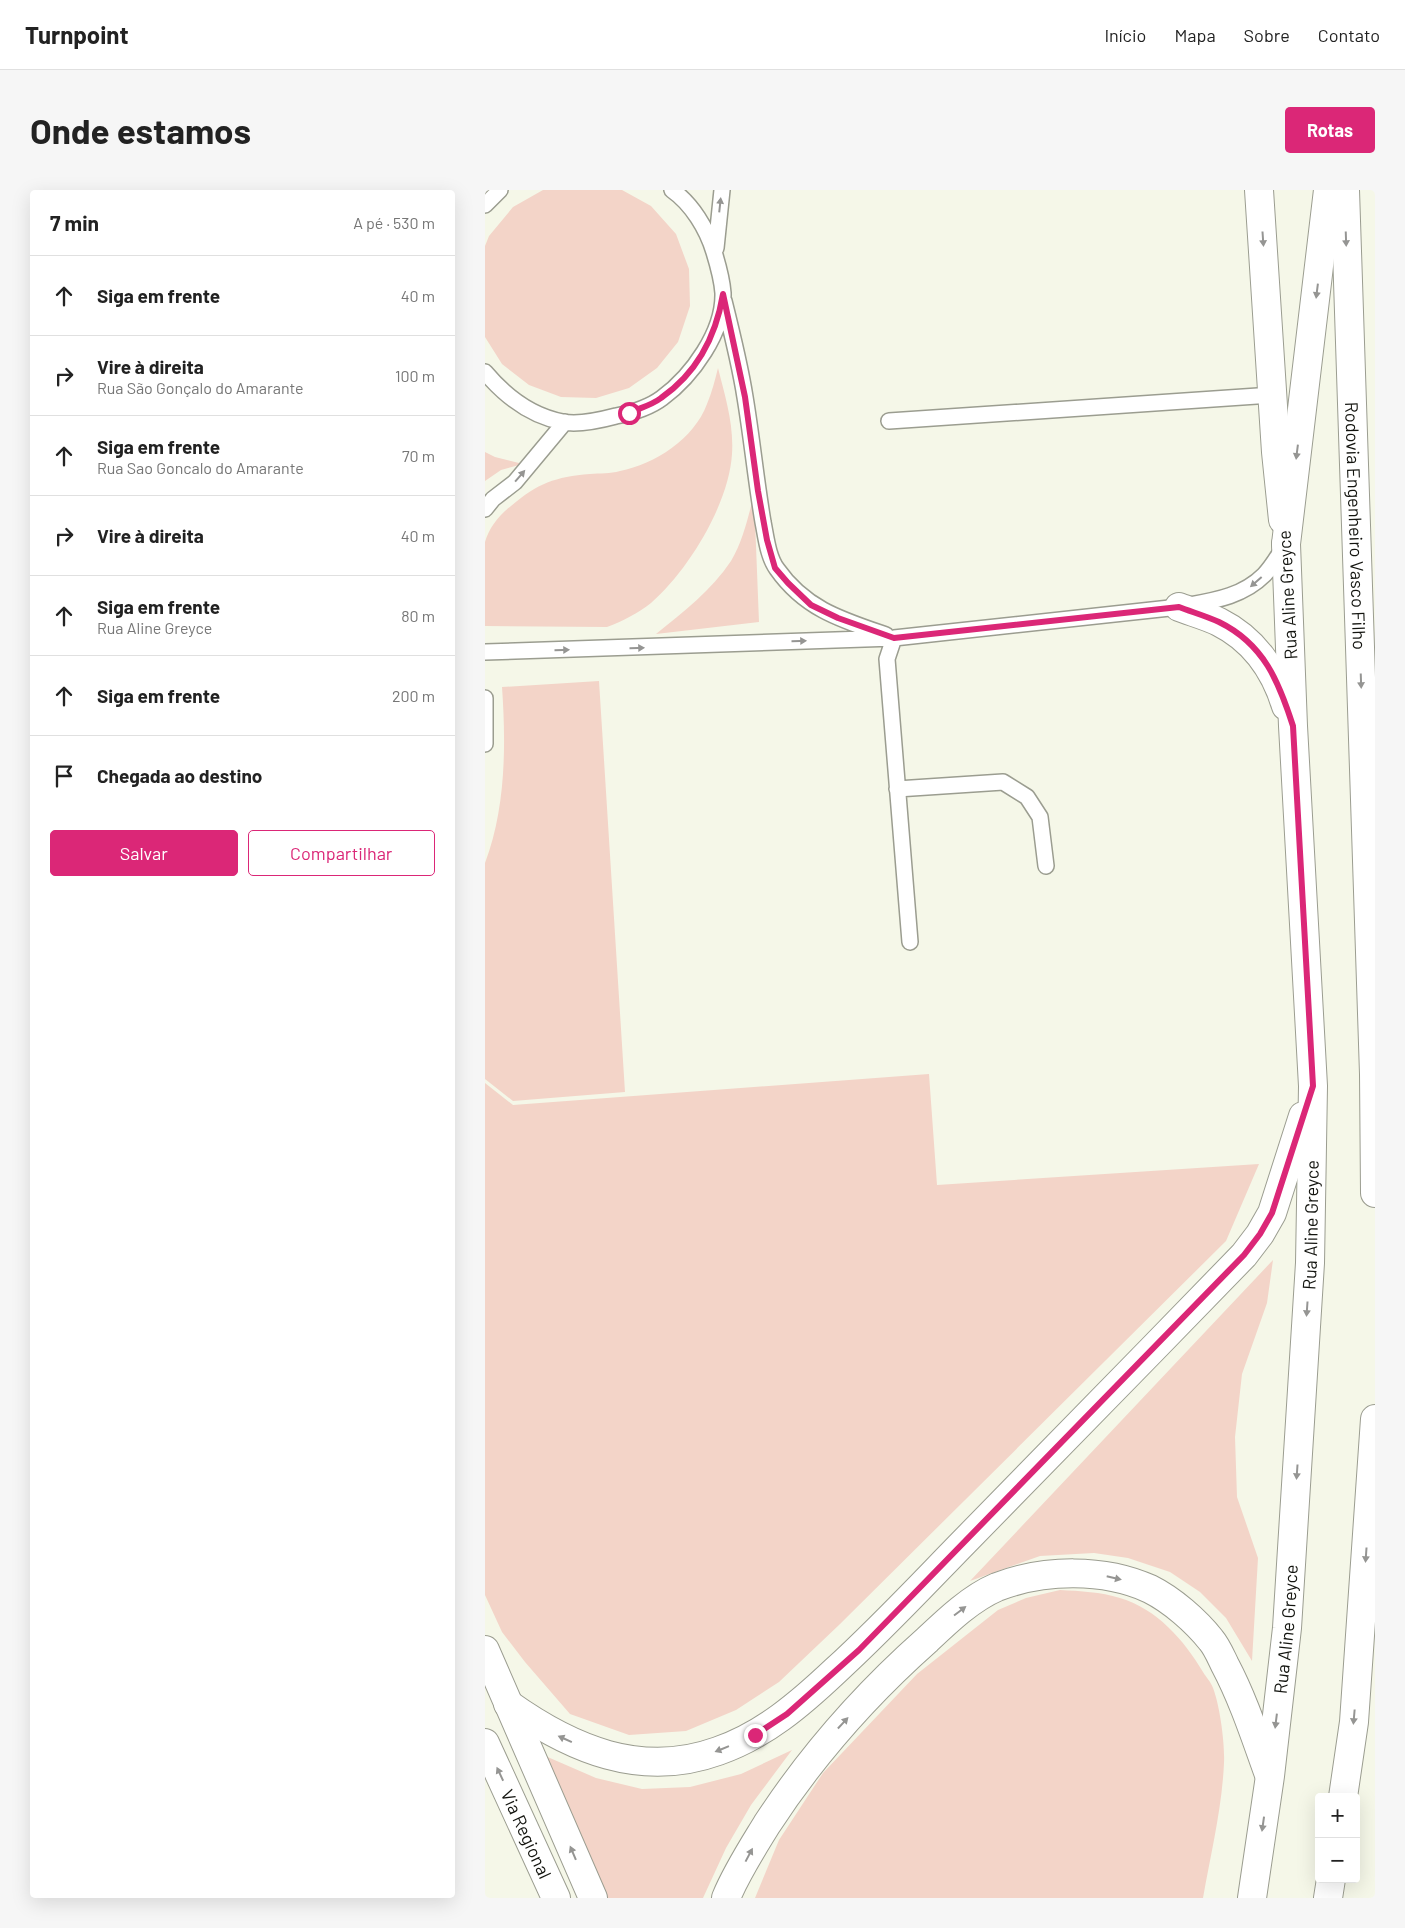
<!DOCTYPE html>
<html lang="pt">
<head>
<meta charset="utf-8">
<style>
  :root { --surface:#fff; --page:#f6f6f6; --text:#222; --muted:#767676; --line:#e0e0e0; --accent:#db2777 }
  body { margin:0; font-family:Barlow,sans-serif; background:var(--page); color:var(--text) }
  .controls { position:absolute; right:15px; bottom:15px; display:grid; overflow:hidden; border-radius:5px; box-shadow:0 5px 20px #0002 }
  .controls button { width:45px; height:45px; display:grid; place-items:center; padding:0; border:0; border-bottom:1px solid var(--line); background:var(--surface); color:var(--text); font:25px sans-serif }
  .stop { position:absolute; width:15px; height:15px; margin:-11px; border:4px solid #db2777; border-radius:50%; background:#fff }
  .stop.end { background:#db2777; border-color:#fff; box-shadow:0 1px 5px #0008 }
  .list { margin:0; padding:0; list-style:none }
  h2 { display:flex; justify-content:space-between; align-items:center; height:65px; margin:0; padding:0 20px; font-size:21px }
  h2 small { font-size:16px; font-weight:400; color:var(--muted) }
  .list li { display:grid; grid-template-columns:32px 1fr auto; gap:15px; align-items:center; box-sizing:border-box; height:80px; padding:0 20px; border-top:1px solid var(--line) }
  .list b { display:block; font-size:19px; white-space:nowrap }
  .list p { margin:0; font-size:16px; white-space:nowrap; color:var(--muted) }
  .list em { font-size:16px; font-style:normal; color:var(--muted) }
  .actions { display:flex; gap:10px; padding:15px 20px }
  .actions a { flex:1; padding:11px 0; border:1px solid var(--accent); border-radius:5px; text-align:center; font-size:18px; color:var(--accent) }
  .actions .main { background:var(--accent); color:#fff }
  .icon { flex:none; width:28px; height:28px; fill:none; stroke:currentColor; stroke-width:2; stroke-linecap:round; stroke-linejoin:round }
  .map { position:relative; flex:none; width:890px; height:1708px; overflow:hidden; border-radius:5px }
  header { display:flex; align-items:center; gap:30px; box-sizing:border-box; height:70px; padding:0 25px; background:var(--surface); border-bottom:1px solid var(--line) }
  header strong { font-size:24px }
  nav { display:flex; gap:28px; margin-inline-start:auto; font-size:18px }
  .intro { display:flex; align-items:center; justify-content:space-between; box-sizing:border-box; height:120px; padding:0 30px }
  h1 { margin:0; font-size:35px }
  .button { padding:12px 22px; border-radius:5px; background:var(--accent); color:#fff; font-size:18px; font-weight:700 }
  main { display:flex; gap:30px; padding:0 30px }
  aside { flex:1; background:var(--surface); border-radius:5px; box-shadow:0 5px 20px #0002 }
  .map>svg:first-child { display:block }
  .green { fill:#f3d4c8 }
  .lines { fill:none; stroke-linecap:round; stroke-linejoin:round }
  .lane-casing { stroke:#9b9d90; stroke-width:18 }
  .secondary-casing { stroke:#9b9d90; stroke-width:30 }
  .primary-casing { stroke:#9b9d90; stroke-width:30 }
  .highway-casing { stroke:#9b9d90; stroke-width:30 }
  .lane { stroke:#fff; stroke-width:15 }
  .secondary { stroke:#fff; stroke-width:28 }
  .primary { stroke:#fff; stroke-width:28 }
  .highway { stroke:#fff; stroke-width:28 }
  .oneway { fill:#959593 }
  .route { stroke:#db2777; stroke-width:6 }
  .labels { text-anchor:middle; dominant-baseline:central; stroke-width:5; stroke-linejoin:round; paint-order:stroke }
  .street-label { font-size:18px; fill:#13140f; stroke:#fff }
</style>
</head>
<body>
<header>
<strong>Turnpoint</strong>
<nav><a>Início</a><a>Mapa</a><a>Sobre</a><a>Contato</a></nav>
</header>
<div class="intro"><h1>Onde estamos</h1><a class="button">Rotas</a></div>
<main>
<aside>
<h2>7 min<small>A pé · 530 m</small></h2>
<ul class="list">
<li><svg class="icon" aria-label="ahead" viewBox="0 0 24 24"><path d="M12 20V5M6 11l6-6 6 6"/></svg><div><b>Siga em frente</b></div><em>40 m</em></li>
<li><svg class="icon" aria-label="right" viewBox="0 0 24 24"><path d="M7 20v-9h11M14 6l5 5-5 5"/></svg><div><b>Vire à direita</b><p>Rua São Gonçalo do Amarante</p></div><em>100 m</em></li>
<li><svg class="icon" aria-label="ahead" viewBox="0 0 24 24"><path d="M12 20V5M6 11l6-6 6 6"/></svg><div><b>Siga em frente</b><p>Rua Sao Goncalo do Amarante</p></div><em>70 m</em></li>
<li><svg class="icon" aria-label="right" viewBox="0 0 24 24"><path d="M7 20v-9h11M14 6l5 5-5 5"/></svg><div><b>Vire à direita</b></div><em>40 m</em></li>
<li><svg class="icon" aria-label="ahead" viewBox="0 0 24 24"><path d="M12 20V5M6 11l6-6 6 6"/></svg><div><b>Siga em frente</b><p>Rua Aline Greyce</p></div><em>80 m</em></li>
<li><svg class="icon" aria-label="ahead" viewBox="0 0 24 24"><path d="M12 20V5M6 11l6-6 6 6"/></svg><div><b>Siga em frente</b></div><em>200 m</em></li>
<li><svg class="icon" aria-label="arrive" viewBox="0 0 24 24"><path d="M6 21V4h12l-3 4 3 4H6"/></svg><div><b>Chegada ao destino</b></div></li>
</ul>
<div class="actions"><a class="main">Salvar</a><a>Compartilhar</a></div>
</aside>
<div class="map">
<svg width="890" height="1708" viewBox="0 0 890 1708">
  <rect width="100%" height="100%" fill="#f5f7e8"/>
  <!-- green -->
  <path class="green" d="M58,0H137L166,16L191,44L204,79L205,116L193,152L172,178L144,198L111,208L76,207L44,195L17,174L0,147V56L4,46L28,17Z
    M233,178C240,206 249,234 247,264C244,314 203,381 166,413C153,423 138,431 122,437L0,436V352C4,338 14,325 26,316C53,293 70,287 105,284C115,283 125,284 135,281C170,274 209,249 222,214C227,202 230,190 233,178Z
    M0,262L10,267L38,274L16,280L0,291Z
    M269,305L274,432L171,444C198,422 227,400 246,371C258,351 263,327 269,305Z
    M114,491L140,902L28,911L0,889V673C21,618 21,554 17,497Z
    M444,884L452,995L774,974L741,1051L354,1435L294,1492L251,1520L201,1541L144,1545L85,1524L40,1472L17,1442L0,1405V893L28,915Z
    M788,1070L782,1113L757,1184L750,1247L752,1307L773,1368L767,1471L741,1428L715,1402L685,1382L643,1368L609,1363L555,1366L485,1391Z
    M575,1400C596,1401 615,1402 635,1408C672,1419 699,1450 718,1482C721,1487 726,1492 728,1498C735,1516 740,1554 739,1573C737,1618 726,1663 718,1708H270L294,1650L338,1583L432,1484L513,1420L541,1408Z
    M307,1560L266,1615L241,1658L218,1708H118L58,1565L111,1588L157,1599L205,1597L256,1584Z"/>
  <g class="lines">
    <!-- lane casing -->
    <g class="lane-casing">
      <path id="lane" d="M0,15L15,0
        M231,58L237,0
        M239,111C247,143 255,175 260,207C267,249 271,291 278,332C281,347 283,367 292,379C320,419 357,430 401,445
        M0,182C21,207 46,226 78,232C93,235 116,230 131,226C146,223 165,217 177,208C207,186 239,142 238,103C237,89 233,75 229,62C222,39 207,14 187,0
        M404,231L788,205
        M0,319L8,309L30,292L80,232
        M409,448L402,469L425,752
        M0,462L409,448L694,417C725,411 756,408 779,385C787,377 793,366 799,357
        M0,508V554
        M412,599L518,592L542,607L555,627L561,676"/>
    </g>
    <!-- secondary casing -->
    <g class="secondary-casing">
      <path id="secondary" d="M774,0L791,262L798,330"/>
    </g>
    <!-- primary casing -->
    <g class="primary-casing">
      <g id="primary">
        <path d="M694,417C707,422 722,426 734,432C768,449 790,480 801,516"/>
        <path d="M0,1460L108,1708"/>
        <path d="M23,1514C86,1559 156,1589 233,1561C279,1545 315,1514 350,1481C395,1440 436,1396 479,1352C572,1257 666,1161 759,1065L775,1044L787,1023L818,926"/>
        <path id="s1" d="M0,1553L71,1708"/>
        <path d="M241,1708C251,1683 268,1657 282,1634C327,1565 380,1505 442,1450C462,1431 486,1408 512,1397C559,1379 619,1378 665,1399C687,1410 711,1431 726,1450C732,1457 736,1467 740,1475C758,1509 770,1546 783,1582"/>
        <path id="s2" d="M767,1708L785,1586L802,1438L825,1073L828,896L808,536L801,354"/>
      </g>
    </g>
    <!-- highway casing -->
    <g class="highway-casing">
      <g id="highway">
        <path id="s3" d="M860,0L889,884L890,1003"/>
        <path d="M801,354L843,0"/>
        <path d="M858,1607L869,1532L890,1229"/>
        <path d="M843,1708L846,1689"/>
      </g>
    </g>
    <!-- lane -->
    <use href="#lane" class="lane"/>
    <!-- secondary -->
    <use href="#secondary" class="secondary"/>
    <!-- primary -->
    <use href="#primary" class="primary"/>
    <!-- highway -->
    <use href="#highway" class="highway"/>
  </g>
  <!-- one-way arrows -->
  <defs><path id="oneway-solid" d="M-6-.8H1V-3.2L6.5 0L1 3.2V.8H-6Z" transform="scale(1.25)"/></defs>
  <g class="oneway">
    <use href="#oneway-solid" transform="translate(235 15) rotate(-84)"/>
    <use href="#oneway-solid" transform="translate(778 49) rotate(86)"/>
    <use href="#oneway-solid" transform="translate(861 49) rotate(88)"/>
    <use href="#oneway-solid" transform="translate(832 101) rotate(97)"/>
    <use href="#oneway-solid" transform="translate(812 262) rotate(97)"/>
    <use href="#oneway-solid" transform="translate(35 286) rotate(-49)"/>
    <use href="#oneway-solid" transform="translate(771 392) rotate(139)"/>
    <use href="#oneway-solid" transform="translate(314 451) rotate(-2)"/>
    <use href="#oneway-solid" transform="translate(152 458) rotate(-2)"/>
    <use href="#oneway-solid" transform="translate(77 460) rotate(-1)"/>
    <use href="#oneway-solid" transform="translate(876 491) rotate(88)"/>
    <use href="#oneway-solid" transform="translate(822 1119) rotate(94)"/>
    <use href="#oneway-solid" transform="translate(812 1282) rotate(94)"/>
    <use href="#oneway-solid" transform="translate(881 1365) rotate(94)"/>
    <use href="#oneway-solid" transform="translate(629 1388) rotate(13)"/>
    <use href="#oneway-solid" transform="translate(475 1421) rotate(-37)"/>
    <use href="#oneway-solid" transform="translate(869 1527) rotate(95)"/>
    <use href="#oneway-solid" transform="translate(791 1531) rotate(97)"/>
    <use href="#oneway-solid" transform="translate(358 1533) rotate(-47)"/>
    <use href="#oneway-solid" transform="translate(80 1549) rotate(-156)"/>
    <use href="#oneway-solid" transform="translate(237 1559) rotate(158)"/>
    <use href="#oneway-solid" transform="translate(15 1584) rotate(-115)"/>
    <use href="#oneway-solid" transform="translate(778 1634) rotate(98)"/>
    <use href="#oneway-solid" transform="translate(88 1663) rotate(-113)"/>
    <use href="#oneway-solid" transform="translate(264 1665) rotate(-62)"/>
  </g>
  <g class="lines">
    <!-- route -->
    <path class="route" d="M144,223C155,218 167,215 176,208C212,183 231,146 238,104L260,207L273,301L282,350L290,378L303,393L326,415L353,428L409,448L694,417C707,422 721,426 734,432C779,454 794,492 808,536L828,896L787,1023L775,1044L759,1065L374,1460L302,1524L270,1545"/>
  </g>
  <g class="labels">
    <!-- street labels -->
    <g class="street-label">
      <text stroke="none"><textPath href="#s3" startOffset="336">Rodovia Engenheiro Vasco Filho</textPath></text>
      <text transform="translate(802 405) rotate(-93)">Rua Aline Greyce</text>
      <text stroke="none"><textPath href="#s2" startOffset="676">Rua Aline Greyce</textPath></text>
      <text stroke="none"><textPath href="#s2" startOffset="271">Rua Aline Greyce</textPath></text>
      <text stroke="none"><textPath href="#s1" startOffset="100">Via Regional</textPath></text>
    </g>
  </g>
</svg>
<div class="controls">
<button>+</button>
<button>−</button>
</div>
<div class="stop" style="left:144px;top:223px"></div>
<div class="stop end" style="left:270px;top:1545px"></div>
</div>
</main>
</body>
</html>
